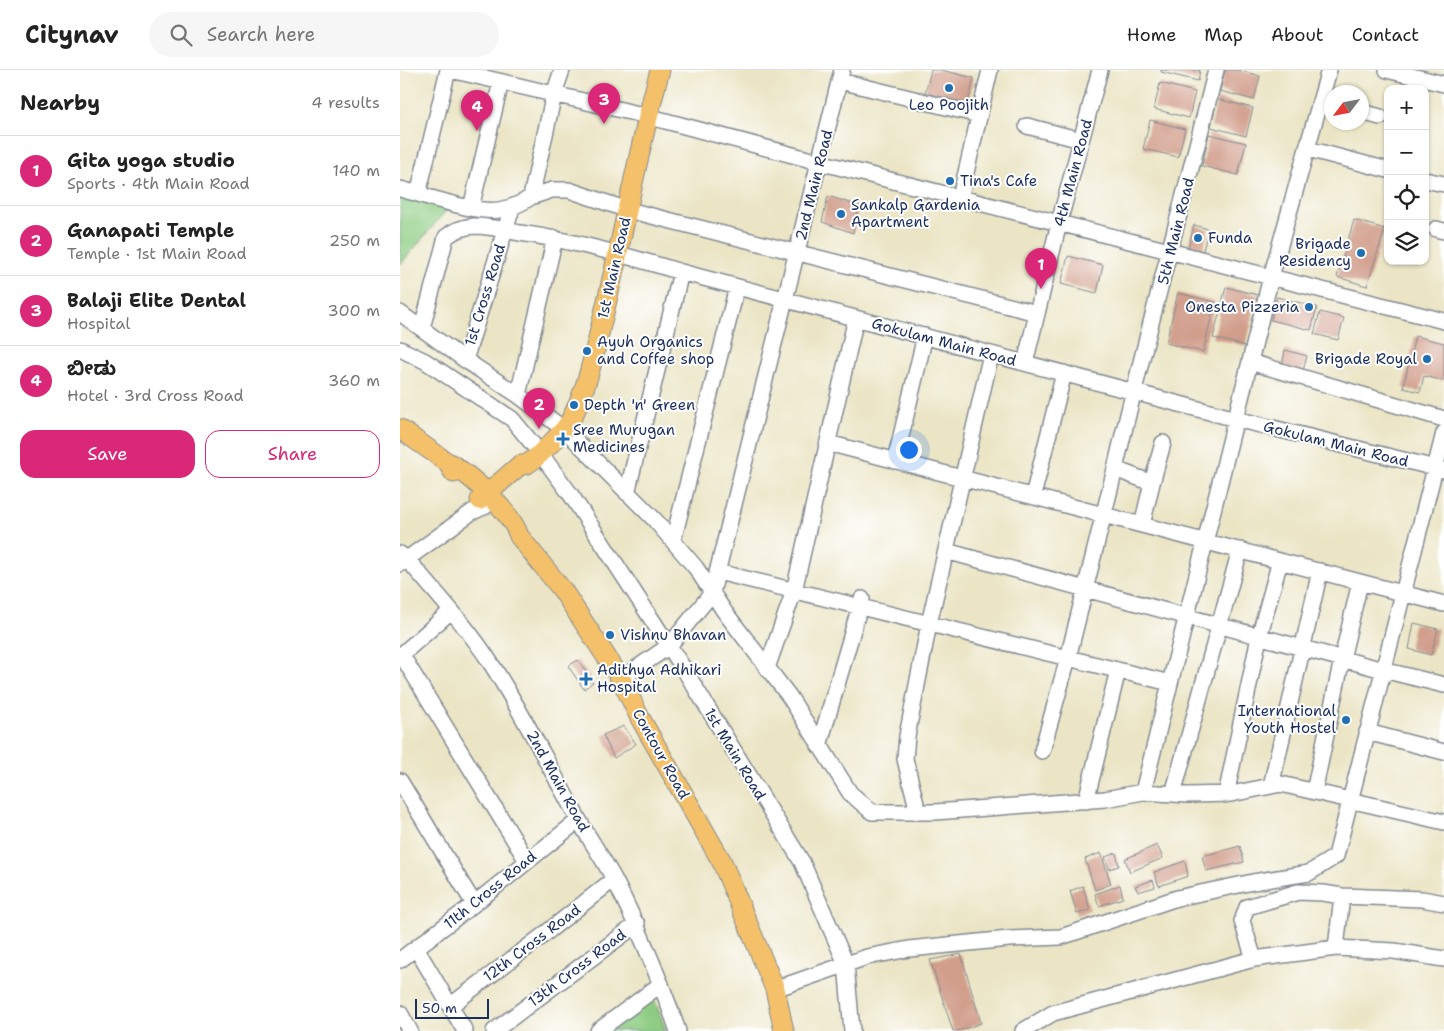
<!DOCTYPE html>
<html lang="en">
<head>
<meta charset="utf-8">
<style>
  :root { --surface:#fff; --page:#f6f6f6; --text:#222; --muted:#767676; --line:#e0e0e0; --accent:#db2777 }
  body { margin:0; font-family:"Shantell Sans","Noto Sans Kannada",sans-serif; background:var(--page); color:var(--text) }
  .controls { position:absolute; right:15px; top:15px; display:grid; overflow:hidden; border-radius:10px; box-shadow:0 1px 4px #0004 }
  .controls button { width:45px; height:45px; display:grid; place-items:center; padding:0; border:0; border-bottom:1px solid var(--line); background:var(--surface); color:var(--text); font:25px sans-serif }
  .compass { position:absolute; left:924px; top:15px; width:45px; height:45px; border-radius:50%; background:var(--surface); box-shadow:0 1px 4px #0004; rotate:238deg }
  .scale { position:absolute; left:15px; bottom:12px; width:74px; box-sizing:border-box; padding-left:5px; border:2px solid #1b2f5e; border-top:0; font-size:14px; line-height:18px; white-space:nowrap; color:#1b2f5e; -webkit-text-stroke:4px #fff; paint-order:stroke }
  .you { position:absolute; left:508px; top:379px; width:18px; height:18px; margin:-12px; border:4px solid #fff; border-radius:50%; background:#1a73e8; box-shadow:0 0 0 8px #1a73e833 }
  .badge { display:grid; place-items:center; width:32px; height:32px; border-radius:50%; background:var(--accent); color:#fff; font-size:16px; font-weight:700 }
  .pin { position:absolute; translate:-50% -41px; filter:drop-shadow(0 1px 2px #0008) }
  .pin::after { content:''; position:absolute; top:26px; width:18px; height:15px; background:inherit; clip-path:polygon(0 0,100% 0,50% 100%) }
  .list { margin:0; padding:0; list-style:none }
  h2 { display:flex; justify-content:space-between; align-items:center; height:65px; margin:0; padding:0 20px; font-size:21px }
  h2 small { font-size:16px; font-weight:400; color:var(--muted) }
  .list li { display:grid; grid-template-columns:32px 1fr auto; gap:15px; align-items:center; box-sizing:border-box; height:70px; padding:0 20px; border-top:1px solid var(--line) }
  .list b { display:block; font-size:19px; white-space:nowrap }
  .list p { margin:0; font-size:16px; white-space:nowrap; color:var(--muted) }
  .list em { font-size:16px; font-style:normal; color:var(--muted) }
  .actions { display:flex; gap:10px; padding:15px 20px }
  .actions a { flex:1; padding:11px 0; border:1px solid var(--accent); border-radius:15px; text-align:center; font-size:18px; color:var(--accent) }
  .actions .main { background:var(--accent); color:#fff }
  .icon { flex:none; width:28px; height:28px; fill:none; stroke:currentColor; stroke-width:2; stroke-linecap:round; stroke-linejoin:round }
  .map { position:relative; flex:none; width:1044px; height:961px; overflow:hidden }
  header { display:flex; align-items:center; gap:30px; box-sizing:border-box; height:70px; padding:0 25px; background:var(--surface); border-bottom:1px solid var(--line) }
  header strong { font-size:24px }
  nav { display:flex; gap:28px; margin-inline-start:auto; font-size:18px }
  .search { width:350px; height:45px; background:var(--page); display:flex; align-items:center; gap:12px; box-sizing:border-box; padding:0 18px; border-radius:28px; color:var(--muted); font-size:19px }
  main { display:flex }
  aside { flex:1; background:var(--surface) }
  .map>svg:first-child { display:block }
  .green { fill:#8dcc82; stroke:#547e70 }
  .building { fill:#d19e8b }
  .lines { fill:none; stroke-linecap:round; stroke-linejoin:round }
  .minor-casing { stroke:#838a92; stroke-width:18 }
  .major-casing { stroke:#838a92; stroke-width:21 }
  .minor { stroke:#fff; stroke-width:15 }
  .major { stroke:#f4c16a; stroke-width:19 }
  .poi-dot { fill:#1f6fb2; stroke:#fff; stroke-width:2 }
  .labels { text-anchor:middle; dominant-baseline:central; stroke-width:4; stroke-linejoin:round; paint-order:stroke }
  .poi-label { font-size:15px; fill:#1b2f5e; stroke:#fff; text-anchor:start }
  .street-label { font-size:15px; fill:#1b2f5e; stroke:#fff }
</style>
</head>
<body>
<header>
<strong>Citynav</strong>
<div class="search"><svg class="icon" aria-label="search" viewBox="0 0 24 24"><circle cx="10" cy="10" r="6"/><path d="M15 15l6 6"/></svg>Search here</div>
<nav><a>Home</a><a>Map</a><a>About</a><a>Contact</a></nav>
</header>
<main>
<aside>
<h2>Nearby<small>4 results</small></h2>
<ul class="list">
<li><span class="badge">1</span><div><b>Gita yoga studio</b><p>Sports · 4th Main Road</p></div><em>140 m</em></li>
<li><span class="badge">2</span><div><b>Ganapati Temple</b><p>Temple · 1st Main Road</p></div><em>250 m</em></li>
<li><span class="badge">3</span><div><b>Balaji Elite Dental</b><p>Hospital</p></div><em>300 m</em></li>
<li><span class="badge">4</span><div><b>ಬೀಡು</b><p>Hotel · 3rd Cross Road</p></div><em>360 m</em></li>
</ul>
<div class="actions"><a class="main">Save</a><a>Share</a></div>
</aside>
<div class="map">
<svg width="1044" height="961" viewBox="0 0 1044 961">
  <rect width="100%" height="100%" fill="#fff"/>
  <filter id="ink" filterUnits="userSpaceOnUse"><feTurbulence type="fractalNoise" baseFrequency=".02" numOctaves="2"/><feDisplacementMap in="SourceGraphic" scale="10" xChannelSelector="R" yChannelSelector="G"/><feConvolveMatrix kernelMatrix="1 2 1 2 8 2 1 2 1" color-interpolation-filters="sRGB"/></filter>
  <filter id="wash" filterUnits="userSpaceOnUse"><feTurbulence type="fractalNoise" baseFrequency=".0096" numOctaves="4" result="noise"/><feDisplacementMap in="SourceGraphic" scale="20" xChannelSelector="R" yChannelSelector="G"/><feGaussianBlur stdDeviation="1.12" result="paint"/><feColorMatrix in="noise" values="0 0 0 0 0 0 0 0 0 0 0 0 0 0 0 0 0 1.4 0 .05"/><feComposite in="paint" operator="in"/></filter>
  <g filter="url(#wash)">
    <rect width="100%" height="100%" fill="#ebe5c5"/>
    <!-- green -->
    <path class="green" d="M0,123L50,136L0,195Z
      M253,926L266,961H209Z"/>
    <g id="blocks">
      <!-- building -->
      <path class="building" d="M531,0H541L574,8L567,38L524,28Z
        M761,0H800L798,11L761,2Z
        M825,0H837L860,6L854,30L820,21Z
        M760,13L795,22L789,48L754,39Z
        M817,29L853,38L846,66L811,57Z
        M750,50L785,59L778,87L743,79Z
        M809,64L846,73L838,105L802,96Z
        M428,126L459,136L453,163L422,152Z
        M954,150L985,159L967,216L937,207Z
        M794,155L808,159L803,181L788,178Z
        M668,186L703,195L697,223L661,214Z
        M826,217L858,225L846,276L813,268Z
        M778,223L815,232L803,282L766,273Z
        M877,227L917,237L911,260L871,250Z
        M920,242L944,248L938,270L914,264Z
        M1015,266L1044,273V311L1024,306L1020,322L1003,318Z
        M885,280L907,286L903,301L882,296Z
        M1014,553L1038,559L1031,585L1009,579Z
        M178,590L193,612L184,619L168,596Z
        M224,656L236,674L214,688L203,665Z
        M757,775L763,788L730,802L725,789Z
        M840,776L844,792L806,801L802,786Z
        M701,783L711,814L695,820L685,789Z
        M716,783L719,796L709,799L705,787Z
        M785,791L788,806L759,816L754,802Z
        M753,810L755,817L738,822L735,816Z
        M720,815L723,828L699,836L695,824Z
        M683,816L690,840L677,844L670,821Z
        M561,884L581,953L558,961H553L530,890Z"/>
    </g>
  </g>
  <g filter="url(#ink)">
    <use href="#blocks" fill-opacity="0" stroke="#838a92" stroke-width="1"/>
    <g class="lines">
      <!-- minor casing -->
      <g class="minor-casing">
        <path id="minor" d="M51,0L247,46L419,92L1044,251
          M987,0L1044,14
          M440,11L579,45
          M962,42L980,47
          M627,56L681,70
          M908,79L988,100
          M1025,110L1044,114
          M0,119C25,125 76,144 99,140C112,138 121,134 131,127L154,24L162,0
          M18,124L48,0
          M131,127L152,120H169L228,140L637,243
          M560,128L590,0
          M71,138L101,12
          M1036,159L1044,161
          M0,243L65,290L118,325L165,360L254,449L296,498L324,541L389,626L450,723L472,742H535L705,729L743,722L788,725L831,724L881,714L1044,752
          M22,258L46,167C54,160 63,157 74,156C89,156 105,160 120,163C175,171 228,186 281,202L836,349L1044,400
          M0,279L25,291L112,349L140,383L171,425L282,596L402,792L446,894L452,961
          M65,290L112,138
          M850,292L1044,349
          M625,293L659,153L700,0
          M118,325L155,168
          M428,373L1044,534
          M763,373L752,413L715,399C746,265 783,133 816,0
          M495,391L525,266
          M227,423L281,202
          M633,426L664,303
          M742,455L752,413
          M273,471L337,217
          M546,481L983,600L1044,615
          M0,484L7,489C35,522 66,555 90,592C121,640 147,693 175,743C187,766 203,788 215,811C240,860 260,910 278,961
          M0,494L72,442L86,436
          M318,502L770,613
          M1,584L127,791
          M0,586L51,541
          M367,598L394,521L456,248
          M221,609L269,576L312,523L442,0
          M967,662L1044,682
          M419,676L462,529
          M642,681L668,588L715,399
          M0,711L74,834
          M871,716L920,501
          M743,722L871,207L929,0
          M914,722L942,589L960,512
          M773,724L840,480
          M826,725L859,567L880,491
          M686,731L718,600
          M518,742L505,689L507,666L529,554L591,284
          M16,878L65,961
          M936,878L942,826
          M854,889L842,851L847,837L898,822L923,823L942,826L1022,829L1044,833
          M0,890L74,834L179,750
          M375,919L467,887L509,879L609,869L661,867L777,828L853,812L909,803L936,786L1044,363
          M50,936L141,867L214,809
          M0,943L10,961
          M94,961L237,854
          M198,961L261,914
          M623,961L653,943L854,889L936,878L994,881L1044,889"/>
      </g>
      <!-- major casing -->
      <g class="major-casing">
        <path id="major" d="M0,359L47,392L54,403
          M47,392C69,403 112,443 119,466L163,521L221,609L240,648L322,792L375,919L384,961
          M80,430L120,395C122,395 125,395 127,394C137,388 164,362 170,351C188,319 195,279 204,243C224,162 238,80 260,0"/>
      </g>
      <!-- minor -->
      <use href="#minor" class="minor"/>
      <!-- major -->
      <use href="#major" class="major"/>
    </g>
  </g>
  <!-- markers -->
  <g class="poi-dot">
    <circle cx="549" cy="18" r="5"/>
    <circle cx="550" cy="111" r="5"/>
    <circle cx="441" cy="144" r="5"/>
    <circle cx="798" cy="168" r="5"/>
    <circle cx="961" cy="183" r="5"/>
    <circle cx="909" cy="237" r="5"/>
    <circle cx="187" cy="281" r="5"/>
    <circle cx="1027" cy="289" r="5"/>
    <circle cx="174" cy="335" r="5"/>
    <path d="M160.5 361.5h5v5h5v5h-5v5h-5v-5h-5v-5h5z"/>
    <circle cx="210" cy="565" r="5"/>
    <path d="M183.5 601.5h5v5h5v5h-5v5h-5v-5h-5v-5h5z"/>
    <circle cx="946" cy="650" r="5"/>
  </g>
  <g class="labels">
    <!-- poi labels -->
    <g class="poi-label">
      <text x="549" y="35" text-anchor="middle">Leo Poojith</text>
      <text x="560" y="111">Tina's Cafe</text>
      <text x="451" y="135">Sankalp Gardenia<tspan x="451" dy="17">Apartment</tspan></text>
      <text x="808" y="168">Funda</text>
      <text x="951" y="174" text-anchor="end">Brigade<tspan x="951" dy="17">Residency</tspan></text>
      <text x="899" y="237" text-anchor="end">Onesta Pizzeria</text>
      <text x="197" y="272">Ayuh Organics<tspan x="197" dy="17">and Coffee shop</tspan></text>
      <text x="1017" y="289" text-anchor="end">Brigade Royal</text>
      <text x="184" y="335">Depth 'n' Green</text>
      <text x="173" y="360">Sree Murugan<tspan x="173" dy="17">Medicines</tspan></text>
      <text x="220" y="565">Vishnu Bhavan</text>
      <text x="197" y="600">Adithya Adhikari<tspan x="197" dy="17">Hospital</tspan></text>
      <text x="936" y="641" text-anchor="end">International<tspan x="936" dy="17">Youth Hostel</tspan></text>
    </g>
    <!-- street labels -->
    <g class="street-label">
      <text transform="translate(673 103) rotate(-75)">4th Main Road</text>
      <text transform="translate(414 115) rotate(-76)">2nd Main Road</text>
      <text transform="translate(776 161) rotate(-76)">5th Main Road</text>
      <text transform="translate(214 198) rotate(-77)">1st Main Road</text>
      <text transform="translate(85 225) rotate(-73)">1st Cross Road</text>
      <text transform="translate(544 272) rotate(15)">Gokulam Main Road</text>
      <text transform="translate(936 374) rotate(14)">Gokulam Main Road</text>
      <text transform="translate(261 684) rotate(61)">Contour Road</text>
      <text transform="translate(335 684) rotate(59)">1st Main Road</text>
      <text transform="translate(158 711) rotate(61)">2nd Main Road</text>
      <text transform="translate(90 820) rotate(-39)">11th Cross Road</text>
      <text transform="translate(132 873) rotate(-37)">12th Cross Road</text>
      <text transform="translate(177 898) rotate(-37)">13th Cross Road</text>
    </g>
  </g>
</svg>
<div class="controls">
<button>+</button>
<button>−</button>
<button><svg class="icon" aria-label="locate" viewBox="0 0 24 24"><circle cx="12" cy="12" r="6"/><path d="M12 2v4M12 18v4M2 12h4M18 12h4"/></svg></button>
<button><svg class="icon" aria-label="layers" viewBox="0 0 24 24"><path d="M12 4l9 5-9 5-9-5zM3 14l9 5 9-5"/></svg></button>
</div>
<svg class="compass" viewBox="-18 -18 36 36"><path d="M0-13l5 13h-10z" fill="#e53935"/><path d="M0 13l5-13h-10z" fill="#767676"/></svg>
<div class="scale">50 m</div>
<div class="you"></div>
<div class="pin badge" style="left:641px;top:219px">1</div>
<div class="pin badge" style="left:139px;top:359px">2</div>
<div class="pin badge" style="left:204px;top:54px">3</div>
<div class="pin badge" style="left:77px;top:61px">4</div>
</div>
</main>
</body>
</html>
